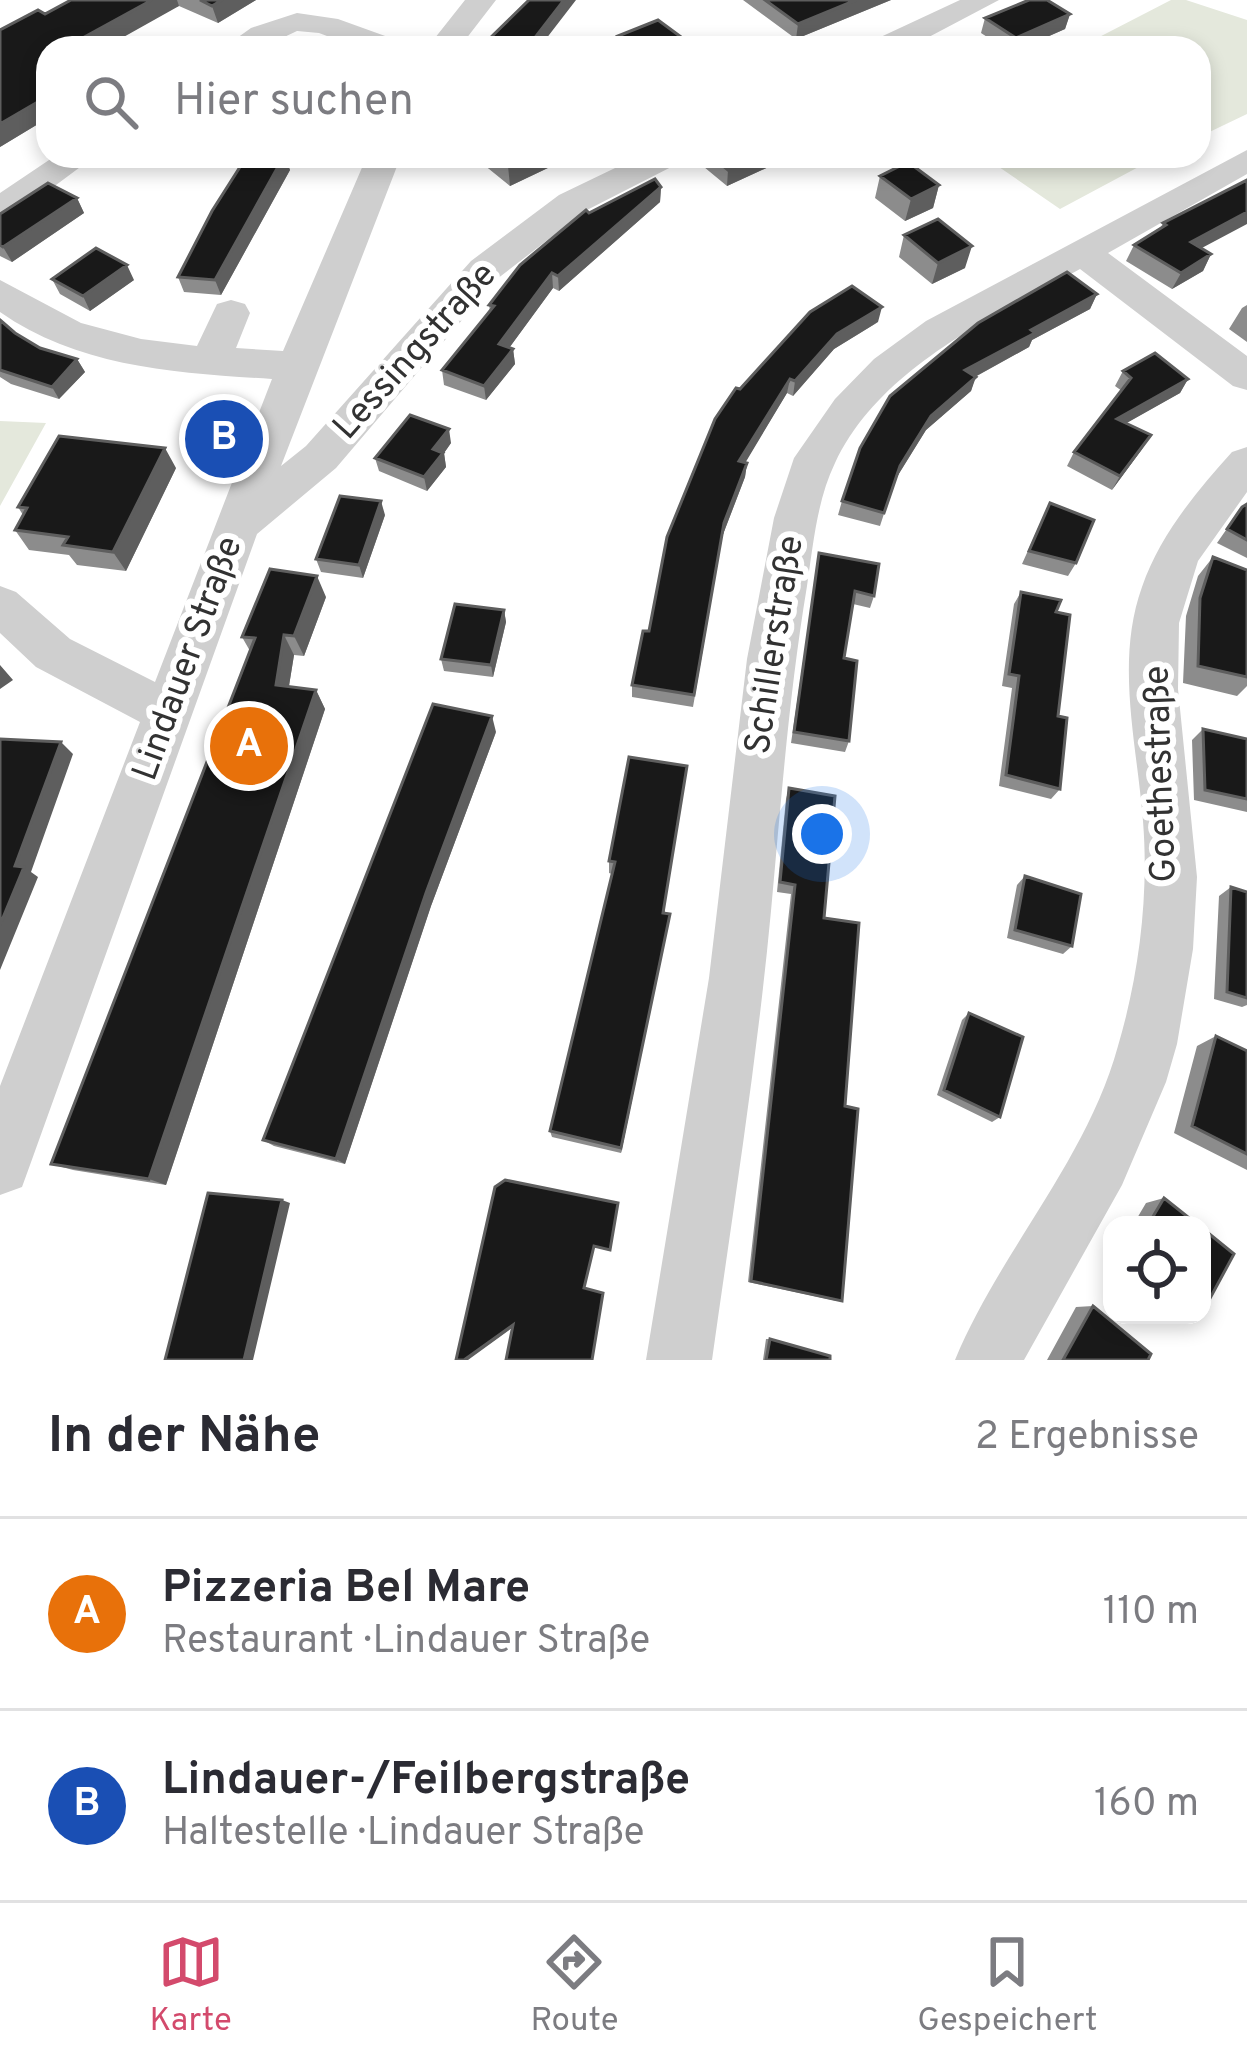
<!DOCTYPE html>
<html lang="de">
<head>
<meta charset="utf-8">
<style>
  :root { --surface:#fff; --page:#f2f2f3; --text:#2b2b33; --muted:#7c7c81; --line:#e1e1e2; --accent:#d34a6c }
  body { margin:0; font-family:Overpass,sans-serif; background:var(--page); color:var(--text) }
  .controls { position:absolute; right:36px; bottom:36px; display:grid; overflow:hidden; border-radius:24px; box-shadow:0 6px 18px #0003 }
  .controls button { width:108px; height:108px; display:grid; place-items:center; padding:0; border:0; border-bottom:3px solid var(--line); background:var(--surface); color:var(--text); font:60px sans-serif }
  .you { position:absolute; left:822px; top:834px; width:42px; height:42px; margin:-30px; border:9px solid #fff; border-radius:50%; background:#1a73e8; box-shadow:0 0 0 18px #1a73e833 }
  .badge { display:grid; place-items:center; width:78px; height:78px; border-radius:50%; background:var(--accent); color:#fff; font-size:39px; font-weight:700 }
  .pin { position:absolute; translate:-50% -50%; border:6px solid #fff; box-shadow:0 3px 12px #0006 }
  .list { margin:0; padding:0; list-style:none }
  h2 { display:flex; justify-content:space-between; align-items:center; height:156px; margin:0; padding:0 48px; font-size:51px }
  h2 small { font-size:39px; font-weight:400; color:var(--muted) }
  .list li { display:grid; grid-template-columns:78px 1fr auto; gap:36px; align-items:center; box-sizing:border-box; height:192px; padding:0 48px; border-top:3px solid var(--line) }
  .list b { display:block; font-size:45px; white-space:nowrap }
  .list p { margin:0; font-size:39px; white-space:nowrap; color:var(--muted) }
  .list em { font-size:39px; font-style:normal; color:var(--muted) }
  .icon { flex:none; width:66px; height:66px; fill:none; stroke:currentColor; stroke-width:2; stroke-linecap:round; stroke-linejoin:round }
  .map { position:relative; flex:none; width:1247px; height:1360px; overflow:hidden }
  .search { position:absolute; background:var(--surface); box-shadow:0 6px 18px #0003; left:36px; right:36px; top:36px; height:132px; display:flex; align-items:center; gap:30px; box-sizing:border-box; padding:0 42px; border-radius:36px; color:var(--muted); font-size:45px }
  .sheet { height:540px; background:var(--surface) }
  nav { display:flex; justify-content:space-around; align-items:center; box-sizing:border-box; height:168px; border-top:3px solid var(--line); background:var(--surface); font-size:33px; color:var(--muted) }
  nav a { display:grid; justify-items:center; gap:6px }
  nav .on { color:var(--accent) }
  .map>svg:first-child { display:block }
  .green { fill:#e4e8dc }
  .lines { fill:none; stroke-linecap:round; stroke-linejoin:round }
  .minor { fill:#cfcfcf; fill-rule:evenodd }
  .wall { fill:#8c8c8c }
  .shaded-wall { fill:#5e5e5e }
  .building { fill:#191919; stroke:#5e5e5e; stroke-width:3 }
  .labels { text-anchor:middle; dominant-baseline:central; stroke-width:12; stroke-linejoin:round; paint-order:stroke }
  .street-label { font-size:36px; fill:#323232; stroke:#fff }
</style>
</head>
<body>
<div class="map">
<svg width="1247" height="1360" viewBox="0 0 1247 1360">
  <rect width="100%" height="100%" fill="#fff"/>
  <!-- green -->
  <path class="green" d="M1171,0H1186L1247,20V114L1199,137V48H1078Z
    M983,156H1159L1060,209Z
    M0,421L46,423L0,506Z"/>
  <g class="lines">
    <!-- minor -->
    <path class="minor" d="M465,0H496L459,48H427Z
      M960,0H999L908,48H867L872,41Z
      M297,13L338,19L399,41L404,48H359L319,33L297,31L261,48H223L251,28Z
      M1247,150V174L1108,253L1247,356V390L1233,386L1080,269C993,317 880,367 835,463C817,500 813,546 807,586C789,694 781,802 771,911C757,1061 733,1210 712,1360H646L709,978L747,659L774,518L794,458L835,399L874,359L926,321Z
      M55,156H95L13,217L0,220V193Z
      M367,156H401L281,466L306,446L471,261L559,195L640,156H684L679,163L585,211L497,279L336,468L257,534L30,1165L22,1187L0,1195V1086L140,722L36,667L0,633V586L16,592L70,639L155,682L272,379C178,373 80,368 0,312V280L81,323L141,339L197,346L217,304L231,300L245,304L250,313L236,348L283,351Z
      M1247,447V492L1198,561L1179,623L1178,689L1197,877L1193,949L1177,1044L1166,1082L1122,1185L1024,1360H955C1000,1251 1086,1162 1118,1046C1139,975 1149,896 1143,821C1137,744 1115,662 1142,587C1160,535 1196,492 1232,452Z"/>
  </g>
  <!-- wall -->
  <path class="wall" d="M71,0H256L218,23L179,6L48,48V118L0,147Z
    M743,0H891L796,39Z
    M1070,14L1065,29L1022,48H1004L981,33L985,18Z
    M618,36L692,45V48H618Z
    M488,40L539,48H489Z
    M247,156H295L288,165L290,170L221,295L184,292L178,277Z
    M473,156H573L510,186Z
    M705,156H788V158L727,186L704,167Z
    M880,176L939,185L933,208L905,221L875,198Z
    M661,187L660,202L559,291L553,288L509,348L513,349L515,364L486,400L444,385L442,370L490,311L489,305L589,213Z
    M77,198L84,213L12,262L0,256V214Z
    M1163,223L1211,254L1203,271L1172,289L1126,261L1134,245L1160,229Z
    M904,235L965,268L932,284L899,257Z
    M52,279L134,280L90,311L60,294Z
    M1097,294L1090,309L1032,340L1029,347L975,377L971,391L926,430L895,480L880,526L838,515L842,501L890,396Z
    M1247,305V342L1229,329L1242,308Z
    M0,320L15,333L40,348L77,359L85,372L59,399L11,384L0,377Z
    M878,322L834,349L793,396L787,393L745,462L747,463L745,477L722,537L693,707L632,697V685L649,631L740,389Z
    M1123,371L1188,379L1180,393L1126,423L1142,449L1112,490L1067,466L1074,452L1122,391L1115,386Z
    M451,443L444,453L446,467L427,491L379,471L375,458Z
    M176,468L126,571L77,565L69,555L29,550L15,530L23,515L18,507Z
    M1247,504V558L1217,543L1242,507Z
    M385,515L363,578L321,572L316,559Z
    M1043,517L1076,563L1068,576L1022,564Z
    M819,553L874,596L870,608L853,604L844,658L849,741L845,752L791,743Z
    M1213,557L1247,570V686L1237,696L1183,683L1186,616L1198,576Z
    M1021,592L1056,612L1060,789L1051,799L999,786L1012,688L1002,686L1014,604Z
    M326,597L304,656L294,655L289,686L316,690L325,709L166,1185L73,1170L51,1164L250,651L242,637Z
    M504,610L506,622L493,677L444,671L441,659Z
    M1203,729L1247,739V812L1194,800L1192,740Z
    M496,732L431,906L345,1164L274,1146L263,1140Z
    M629,757L668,925L621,1153L552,1137L550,1131L612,874L609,873V861Z
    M789,788L824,918L845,1106L842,1301H837L748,1282L791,894L777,892L786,799Z
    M1025,876L1072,946L1063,954L1007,938L1017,885Z
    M1231,887L1247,892V1005L1242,1007L1214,999L1219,896Z
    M969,1013L1000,1117L992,1122L937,1095L962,1020Z
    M1216,1036L1247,1051V1170L1174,1133L1197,1046Z
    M1164,1198L1198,1225H1133L1146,1203Z
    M1093,1306L1148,1360H1047L1076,1307Z
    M1173,1315H1201L1199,1319L1178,1320Z
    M766,1339H770L830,1360H763Z"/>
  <!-- shaded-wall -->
  <path class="shaded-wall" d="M152,0H177L179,6L104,48H84L81,39Z
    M222,0H256L218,23L212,6Z
    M564,0H576L539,48H527Z
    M856,0H891L796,39L798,24Z
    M1070,14L1065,29L1022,48H1012L1016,38Z
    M48,96V118L0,147V124Z
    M282,156H295L288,165L290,170L221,295L215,280Z
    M507,156H573L510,186Z
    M760,156H788V158L727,186L728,170Z
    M939,185L933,208L905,221L911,199Z
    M661,187L660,202L559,291L558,276Z
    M77,198L84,213L12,262L3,247Z
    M1247,212V224L1183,258L1191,242Z
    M972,246L965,268L932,284L938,263Z
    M1211,254L1203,271L1172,289L1181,273Z
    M127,265L134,280L90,311L83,296Z
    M552,273L553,288L501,359L499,344Z
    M1097,294L1090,309L1032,340L1029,347L960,385L965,370L1031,330Z
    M882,307L878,322L834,349L793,396L795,381L837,334Z
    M513,349L515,364L486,400L484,386Z
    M77,359L85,372L59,399L52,387Z
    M976,377L971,391L926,430L895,480L900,466L931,416Z
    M790,379L787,393L738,475L739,461Z
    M1188,379L1180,393L1109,433L1117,419Z
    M449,429L451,443L444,453L446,467L427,491L424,477L433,449Z
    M1151,435L1142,449L1112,490L1120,476Z
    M165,448L176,468L126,571L113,552Z
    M747,463L745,477L722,537L693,707L724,523Z
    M381,501L385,515L363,578L359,565Z
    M317,576L326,597L304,656L294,636Z
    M504,610L506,622L493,677L491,665Z
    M284,635L294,655L286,704L276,685Z
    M0,665L13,680L0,689Z
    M316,690L325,709L166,1185L149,1179Z
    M492,716L496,732L431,906L345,1164L336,1159L426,893Z
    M61,742L73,754L31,872L38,877L0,970V925L15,866Z
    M670,914L668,925L621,1153V1148Z
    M282,1200L290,1203L253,1360H244Z
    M513,1325H516L468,1360H464Z"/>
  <!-- building -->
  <path class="building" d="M71,0H152L81,39L100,48H48V96L0,124V30L38,10L45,14Z
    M200,0H222L212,6Z
    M529,0H564L527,48L488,40Z
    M765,0H856L798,24Z
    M1029,0H1047L1070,14L1016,38L985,18Z
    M658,20L692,45L684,48H634L618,36Z
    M247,156H284L215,280L178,277L212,211Z
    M711,156H760L728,170Z
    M908,162L939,185L911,199L880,176Z
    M655,179L661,187L558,276L552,273L499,344L513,349L484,386L442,370L494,306L489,305L520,265L586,210L589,213Z
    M1247,180V212L1191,242L1211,254L1181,273L1134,245L1166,225L1163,223Z
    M48,183L77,198L3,247L0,245V214Z
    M938,219L972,246L938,263L904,235Z
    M96,248L127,265L83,296L52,279Z
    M1067,272L1097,294L1031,330L1035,333L965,370L976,377L931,416L900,466L884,513L842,501L860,448L890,396L978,323Z
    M852,286L882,307L837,334L795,381L790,379L739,461L747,463L724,523L694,695L632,685L643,631H649L667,537L715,419L736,388L740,389L810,312Z
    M0,320L15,333L40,348L77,359L52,387L3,371L0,370Z
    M1155,353L1188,379L1117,419L1151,435L1120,476L1074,452L1131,378L1123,371Z
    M410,415L449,429L433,449L443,453L424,477L375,458Z
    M59,436L165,448L113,552L63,545L68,537L15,530L27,508L18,507Z
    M340,496L381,501L359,565L316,559Z
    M1050,503L1094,520L1076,563L1029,551Z
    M1247,504V540L1227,529L1242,507Z
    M819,553L879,564L874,596L855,591L844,658L857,661L849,741L794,732Z
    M1213,557L1247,570V677L1198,666L1200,598Z
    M270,569L317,576L294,636L284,635L276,685L316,690L149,1179L51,1164L255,638L242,637Z
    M1021,592L1061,600L1056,612L1070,615L1058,716L1067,718L1060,789L1006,775L1019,676L1009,674Z
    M455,604L504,610L491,665L441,659Z
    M433,704L492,716L426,893L336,1159L263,1140Z
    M1203,729L1247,739V799L1205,790Z
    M0,739L61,742L15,866L24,867L0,925Z
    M629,757L687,766L663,913L670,914L621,1148L550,1131L615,862L609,861Z
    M789,788L835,796L824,918L859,923L845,1106L858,1109L842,1301L751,1281L795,885L780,882Z
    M1025,876L1081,894L1072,946L1015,930Z
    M1231,887L1247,892V998L1227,992Z
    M969,1013L1023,1037L1000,1117L944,1090Z
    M1216,1036L1247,1051V1154L1192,1126Z
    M505,1180L618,1203L610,1250L594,1246L584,1288L603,1293L592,1360H506L513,1325L464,1360H456L495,1187Z
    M208,1193L282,1200L244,1360H165Z
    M1164,1198L1198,1225H1148Z
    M1202,1228L1234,1254L1202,1313Z
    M1093,1306L1151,1354L1148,1360H1063Z
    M770,1339L830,1356V1360H766Z"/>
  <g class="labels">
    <!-- street labels -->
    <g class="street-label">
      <text transform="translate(416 352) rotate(-48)">Lessingstraße</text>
      <text transform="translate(776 645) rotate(-81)">Schillerstraße</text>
      <text transform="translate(189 659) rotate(-70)">Lindauer Straße</text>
      <text transform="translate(1162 774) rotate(-92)">Goethestraße</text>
    </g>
  </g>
</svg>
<div class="controls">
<button><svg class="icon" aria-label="locate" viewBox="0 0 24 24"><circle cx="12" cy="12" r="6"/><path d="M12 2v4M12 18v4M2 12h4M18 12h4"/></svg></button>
</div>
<div class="you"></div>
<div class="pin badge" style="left:249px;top:746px;background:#e8710a">A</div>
<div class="pin badge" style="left:224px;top:439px;background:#1a4fb4">B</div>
<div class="search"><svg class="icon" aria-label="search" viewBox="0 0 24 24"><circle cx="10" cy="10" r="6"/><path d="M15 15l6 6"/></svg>Hier suchen</div>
</div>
<section class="sheet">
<h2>In der Nähe<small>2 Ergebnisse</small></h2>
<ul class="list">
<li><span class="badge" style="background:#e8710a">A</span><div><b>Pizzeria Bel Mare</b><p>Restaurant · Lindauer Straße</p></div><em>110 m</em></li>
<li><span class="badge" style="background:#1a4fb4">B</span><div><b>Lindauer-/Feilbergstraße</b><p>Haltestelle · Lindauer Straße</p></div><em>160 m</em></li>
</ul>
</section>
<nav>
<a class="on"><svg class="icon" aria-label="map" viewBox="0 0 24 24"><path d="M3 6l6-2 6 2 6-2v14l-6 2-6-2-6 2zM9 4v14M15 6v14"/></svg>Karte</a>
<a><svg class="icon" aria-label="directions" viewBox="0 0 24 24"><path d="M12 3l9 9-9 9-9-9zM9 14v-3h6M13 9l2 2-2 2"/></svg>Route</a>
<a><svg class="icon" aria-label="saved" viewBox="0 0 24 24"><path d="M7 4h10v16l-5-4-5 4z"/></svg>Gespeichert</a>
</nav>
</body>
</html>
